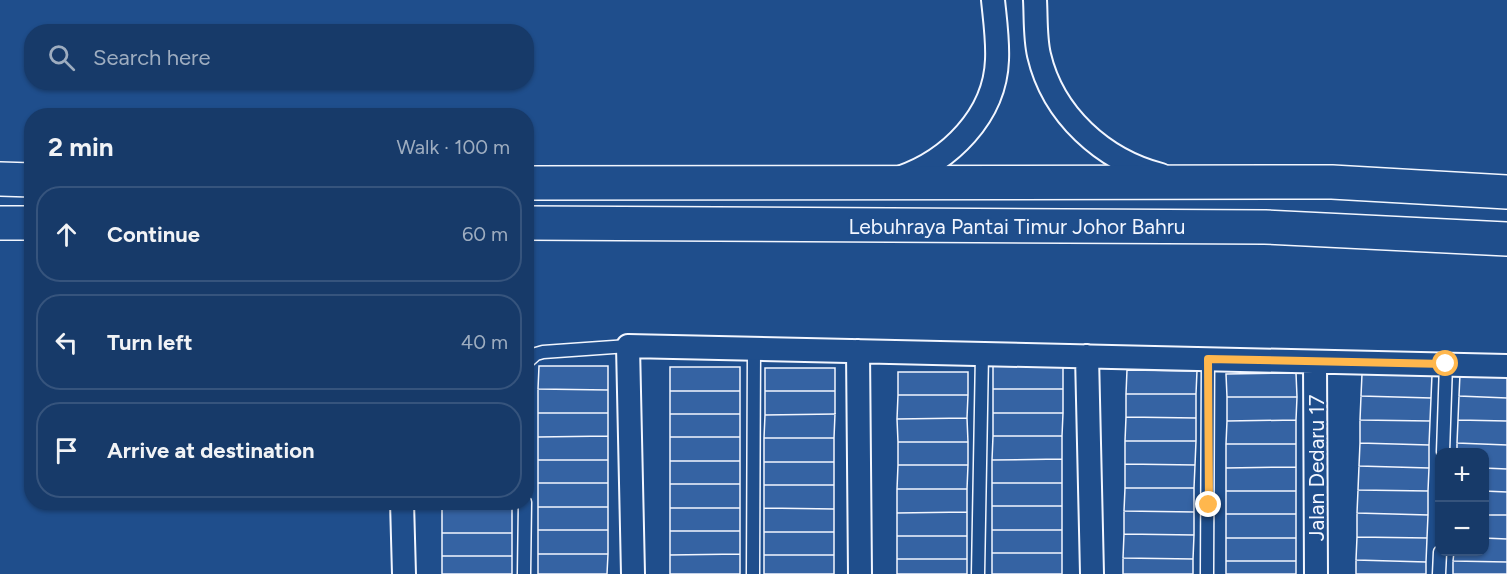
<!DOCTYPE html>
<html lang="en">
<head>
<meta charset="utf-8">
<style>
  :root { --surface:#173a69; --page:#20416f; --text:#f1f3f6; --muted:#9eadc0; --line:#36547d }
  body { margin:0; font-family:Figtree,sans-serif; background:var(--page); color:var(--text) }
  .controls { position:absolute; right:18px; bottom:18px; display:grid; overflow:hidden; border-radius:12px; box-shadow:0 2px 4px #0004 }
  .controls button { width:54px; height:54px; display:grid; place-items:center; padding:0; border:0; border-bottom:2px solid var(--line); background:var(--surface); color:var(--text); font:30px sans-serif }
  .stop { position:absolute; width:18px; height:18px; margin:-14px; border:4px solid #ffb74d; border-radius:50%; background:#fff }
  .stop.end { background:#ffb74d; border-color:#fff; box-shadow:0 2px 6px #0008 }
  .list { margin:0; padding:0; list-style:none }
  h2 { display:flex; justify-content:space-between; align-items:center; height:78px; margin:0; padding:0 24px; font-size:26px }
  h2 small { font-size:20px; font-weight:400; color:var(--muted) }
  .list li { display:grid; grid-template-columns:39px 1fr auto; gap:18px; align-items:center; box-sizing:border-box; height:96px; margin:0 12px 12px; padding:0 12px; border:2px solid var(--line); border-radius:24px }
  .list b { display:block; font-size:22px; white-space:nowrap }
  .list em { font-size:20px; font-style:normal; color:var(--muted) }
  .icon { flex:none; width:33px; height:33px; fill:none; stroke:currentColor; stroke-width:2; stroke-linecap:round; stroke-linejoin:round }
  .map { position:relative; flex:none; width:1507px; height:574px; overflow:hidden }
  .search { position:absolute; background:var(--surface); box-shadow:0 2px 4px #0004; left:24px; top:24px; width:510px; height:66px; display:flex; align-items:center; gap:15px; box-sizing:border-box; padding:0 21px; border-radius:24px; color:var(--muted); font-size:22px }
  .panel { position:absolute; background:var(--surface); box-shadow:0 2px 4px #0004; left:24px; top:108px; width:510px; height:402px; border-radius:24px }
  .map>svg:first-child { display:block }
  .building { fill:#3563a3; stroke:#f2f6ff; stroke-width:1.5 }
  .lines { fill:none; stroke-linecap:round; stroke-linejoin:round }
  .lane-casing { stroke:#f2f6ff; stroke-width:15 }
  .street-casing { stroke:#f2f6ff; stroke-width:26 }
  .highway-casing { stroke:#f2f6ff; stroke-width:36 }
  .lane { stroke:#1f4e8c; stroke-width:12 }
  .street { stroke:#1f4e8c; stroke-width:22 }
  .highway { stroke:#1f4e8c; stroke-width:33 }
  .route { stroke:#ffb74d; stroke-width:8 }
  .labels { text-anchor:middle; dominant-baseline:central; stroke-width:4.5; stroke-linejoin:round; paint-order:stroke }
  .street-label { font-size:21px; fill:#f2f6ff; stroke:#1f4e8c }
</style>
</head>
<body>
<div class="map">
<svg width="1507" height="574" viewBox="0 0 1507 574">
  <rect width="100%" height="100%" fill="#1f4e8c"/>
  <!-- building -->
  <path class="building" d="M539,366H608V390L538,389Z
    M993,366H1063V389H993Z
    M670,367H740V391H670Z
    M765,368H835V391H765Z
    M1127,370L1197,371L1196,394H1126Z
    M898,372H968V395H898Z
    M1296,373L1297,397H1227L1226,374Z
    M1362,374L1432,375L1431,398L1361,396Z
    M1460,374L1507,375V398L1459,396Z
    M538,389L608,390V413H538Z
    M993,389H1063V413H993Z
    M670,391H740V414H670Z
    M765,391H835V414L765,415Z
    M1126,394H1196V418L1126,417Z
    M898,395H968L967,418L897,419Z
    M1361,396L1431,398L1430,421L1360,420Z
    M1459,396L1507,398V421L1458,420Z
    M1227,397H1297L1296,420L1227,421Z
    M538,413H608V436L538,437Z
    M993,413H1063L1062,436H993Z
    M670,414H740V437H670Z
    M835,414L834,438H764L765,415Z
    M1126,417L1196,418V441H1125Z
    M967,418L968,442H898L897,419Z
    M1296,420V444H1226L1227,421Z
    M1360,420L1430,421L1429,445L1360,443Z
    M1458,420L1507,421V445L1457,443Z
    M608,436V460H538V437Z
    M993,436H1062V459L992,460Z
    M670,437H740V461H670Z
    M764,438H834V462H764Z
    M1125,441H1196L1195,465L1125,464Z
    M898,442H968V465H898Z
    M1360,443L1429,445V468L1359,466Z
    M1457,443L1507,445V469L1484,468V452H1457Z
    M1226,444H1296V467L1226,468Z
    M1062,459V483H992V460Z
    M538,460H608V483H538Z
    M670,461H740V484H670Z
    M764,462H834V485H764Z
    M1125,464L1195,465L1194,488H1125Z
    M898,465H968L967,489H897Z
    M1359,466L1429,468L1428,491L1358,490Z
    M1296,467V491H1226V468Z
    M1484,468L1507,469V492L1484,491Z
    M538,483H608V507H538Z
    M992,483H1062V506H992Z
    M670,484H740V508H670Z
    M764,485H834V509L764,508Z
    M1125,488H1194V512L1124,511Z
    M897,489H967V512L897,513Z
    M1358,490L1428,491V515L1357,513Z
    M1226,491H1296V514H1226Z
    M1484,491L1507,492V515H1484Z
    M442,502H512V509H442Z
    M992,506H1062V530H992Z
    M538,507H608V530H538Z
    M670,508H740V531H670Z
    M764,508L834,509V532H764Z
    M442,509H512V533H442Z
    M1124,511L1194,512V535L1124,534Z
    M967,512V536H897V513Z
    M1357,513L1428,515L1427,538L1357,537Z
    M1226,514H1296V538H1226Z
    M1484,515H1507V539L1484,538Z
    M538,530H608V554H538Z
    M992,530H1062V553H992Z
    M670,531H740V554L670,555Z
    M764,532H834V555H764Z
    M442,533H512V556H442Z
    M1124,534L1194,535L1193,559L1123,558Z
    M897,536H967V559H897Z
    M1357,537L1427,538L1426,562L1356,560Z
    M1226,538H1296V561H1226Z
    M1484,538L1507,539V562L1453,561L1454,552H1484Z
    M992,553H1062V574H992Z
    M538,554H608L607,574H538Z
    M740,554V574H670V555Z
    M764,555H834V574H764Z
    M442,556H512V574H442Z
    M1123,558L1193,559V574H1123Z
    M897,559H967V574H897Z
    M1356,560L1426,562V574H1356Z
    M1226,561H1296V574H1226Z
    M1453,561L1507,562V574H1453Z"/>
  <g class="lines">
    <!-- lane casing -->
    <g class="lane-casing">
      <path id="lane" d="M526,363L536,354L543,352L628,346
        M1443,452L1446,364
        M524,574L525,502
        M753,574L754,349
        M978,574L982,354
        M1207,574L1208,359
        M1439,574L1440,552"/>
    </g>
    <!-- street casing -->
    <g class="street-casing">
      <path id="street" d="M1035,0C1036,18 1035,38 1039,55C1053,115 1103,160 1161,175
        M899,178C949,161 995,116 997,60C998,40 995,20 993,0
        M858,351L860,574
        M1087,356L1092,574
        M1315,362L1316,574
        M402,502L404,574
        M633,574L628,346L1507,366"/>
    </g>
    <!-- highway casing -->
    <g class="highway-casing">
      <path id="highway" d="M0,179L32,180
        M526,183L1332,182L1507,192
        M0,223H32
        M526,223L1265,227L1507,239"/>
    </g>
    <!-- lane -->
    <use href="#lane" class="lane"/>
    <!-- street -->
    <use href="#street" class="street"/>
    <!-- highway -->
    <use href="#highway" class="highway"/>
  </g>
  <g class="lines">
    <!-- route -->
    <path class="route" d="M1209,505L1208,359L1446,364"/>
  </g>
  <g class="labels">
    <!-- street labels -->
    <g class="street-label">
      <text x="1017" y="226">Lebuhraya Pantai Timur Johor Bahru</text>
      <text transform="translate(1316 468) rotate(-90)">Jalan Dedaru 17</text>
    </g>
  </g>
</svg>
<div class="controls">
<button>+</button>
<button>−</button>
</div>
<div class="stop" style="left:1446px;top:364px"></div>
<div class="stop end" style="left:1209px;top:505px"></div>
<div class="search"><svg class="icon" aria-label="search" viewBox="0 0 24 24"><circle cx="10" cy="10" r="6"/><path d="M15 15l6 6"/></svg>Search here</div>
<section class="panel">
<h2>2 min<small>Walk · 100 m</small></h2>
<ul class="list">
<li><svg class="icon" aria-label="ahead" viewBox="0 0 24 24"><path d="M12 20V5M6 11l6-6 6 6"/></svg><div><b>Continue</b></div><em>60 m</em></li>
<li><svg class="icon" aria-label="left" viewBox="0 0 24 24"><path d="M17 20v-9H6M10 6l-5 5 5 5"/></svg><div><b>Turn left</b></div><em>40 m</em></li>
<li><svg class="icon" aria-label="arrive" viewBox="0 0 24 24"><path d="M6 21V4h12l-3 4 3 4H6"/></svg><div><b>Arrive at destination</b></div></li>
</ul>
</section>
</div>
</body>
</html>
